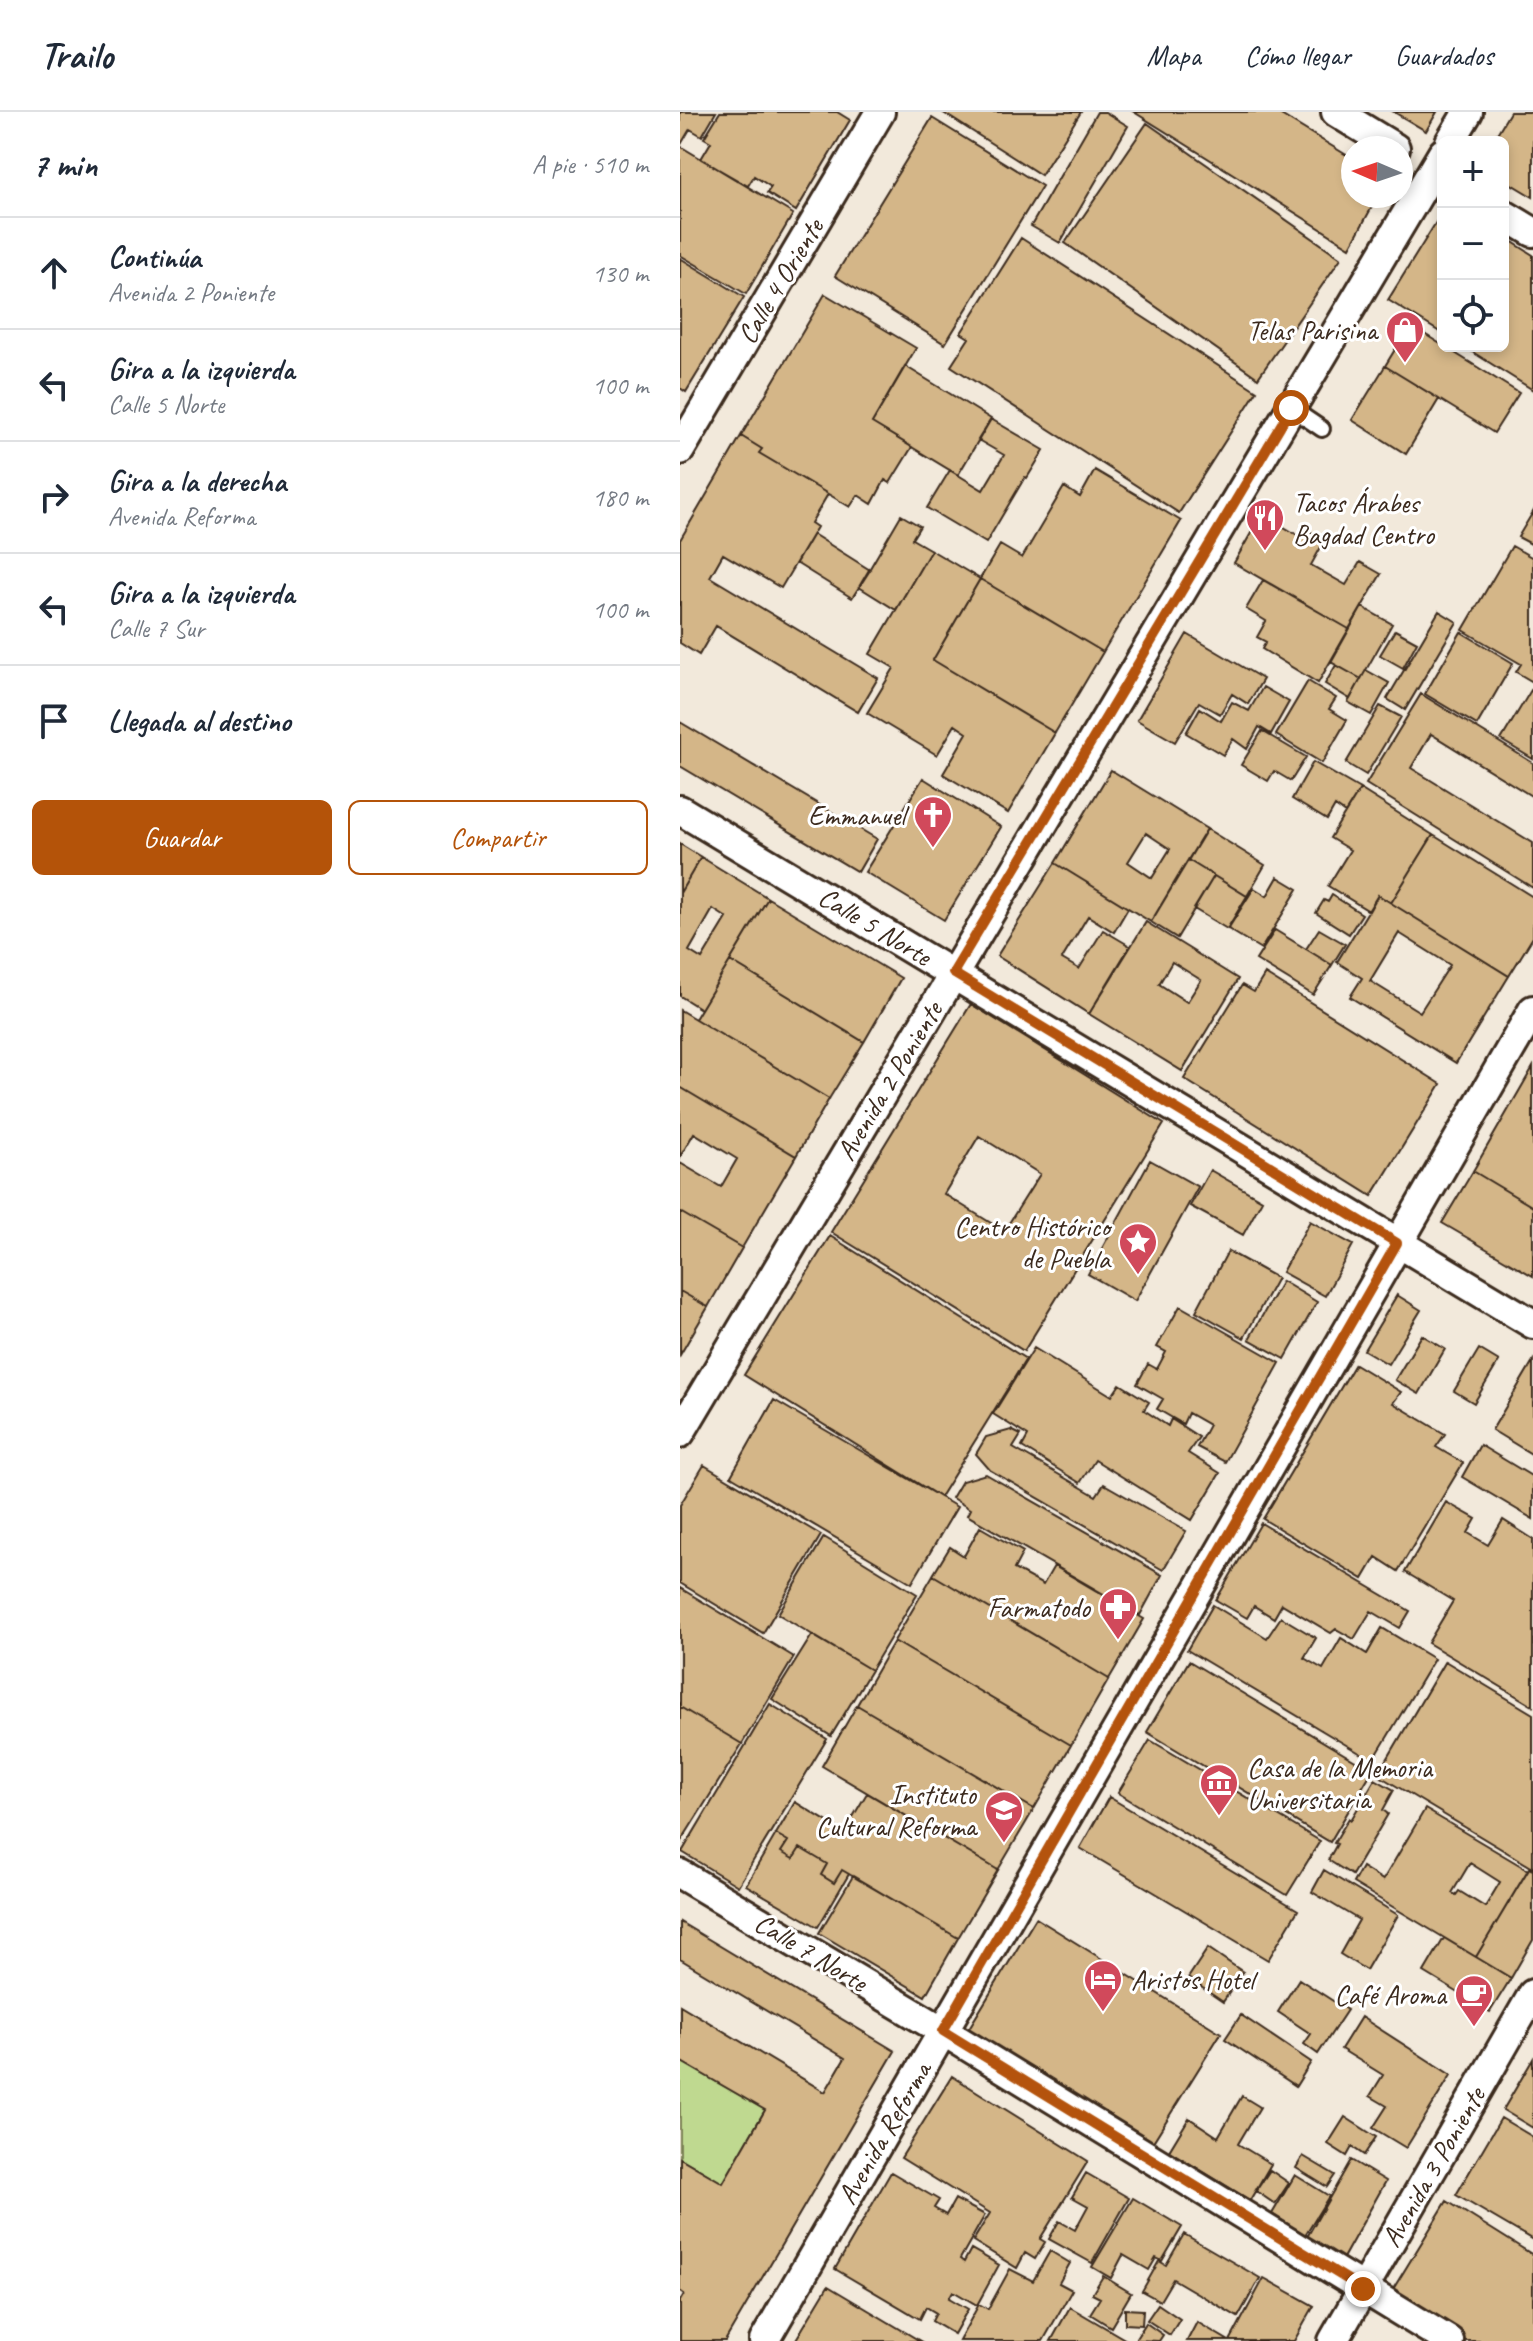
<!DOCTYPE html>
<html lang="es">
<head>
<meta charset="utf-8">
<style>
  :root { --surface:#fff; --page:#f6f6f7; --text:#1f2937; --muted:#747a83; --line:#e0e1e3; --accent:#b45309 }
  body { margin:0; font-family:Caveat,sans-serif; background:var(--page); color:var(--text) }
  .controls { position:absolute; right:24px; top:24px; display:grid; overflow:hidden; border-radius:12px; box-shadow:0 4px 12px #0003 }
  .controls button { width:72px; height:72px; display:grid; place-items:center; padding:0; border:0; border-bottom:2px solid var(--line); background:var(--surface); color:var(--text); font:40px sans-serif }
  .compass { position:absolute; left:661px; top:24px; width:72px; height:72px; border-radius:50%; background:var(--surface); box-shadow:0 4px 12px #0003; rotate:272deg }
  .stop { position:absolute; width:24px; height:24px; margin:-18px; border:6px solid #b45309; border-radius:50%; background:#fff }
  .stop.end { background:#b45309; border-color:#fff; box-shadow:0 2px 8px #0008 }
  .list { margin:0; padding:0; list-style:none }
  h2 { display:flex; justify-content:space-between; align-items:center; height:104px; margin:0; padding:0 32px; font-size:34px }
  h2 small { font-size:26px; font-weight:400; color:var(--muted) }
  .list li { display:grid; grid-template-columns:52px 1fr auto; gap:24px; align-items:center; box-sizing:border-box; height:112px; padding:0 32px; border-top:2px solid var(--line) }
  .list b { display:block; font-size:30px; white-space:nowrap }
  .list p { margin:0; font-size:26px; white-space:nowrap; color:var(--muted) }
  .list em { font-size:26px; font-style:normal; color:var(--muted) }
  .actions { display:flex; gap:16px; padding:24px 32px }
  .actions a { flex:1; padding:18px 0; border:2px solid var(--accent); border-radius:12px; text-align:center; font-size:28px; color:var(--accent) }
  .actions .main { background:var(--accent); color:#fff }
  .icon { flex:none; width:44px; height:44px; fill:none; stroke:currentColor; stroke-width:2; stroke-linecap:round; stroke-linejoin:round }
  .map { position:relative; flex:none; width:853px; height:2229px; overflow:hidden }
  header { display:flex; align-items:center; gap:48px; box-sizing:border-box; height:112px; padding:0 40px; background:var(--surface); border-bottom:2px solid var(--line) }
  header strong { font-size:38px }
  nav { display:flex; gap:44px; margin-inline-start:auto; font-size:28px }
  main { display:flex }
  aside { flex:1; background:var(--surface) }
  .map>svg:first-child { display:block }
  .green { fill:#bfd990; stroke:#7d8257; stroke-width:2 }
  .building { fill:#d4b688; stroke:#3b2a1e; stroke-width:2; fill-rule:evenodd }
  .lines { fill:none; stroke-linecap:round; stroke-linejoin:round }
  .service-casing { stroke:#3b2a1e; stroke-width:20 }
  .minor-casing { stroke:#3b2a1e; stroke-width:34 }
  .service { stroke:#fff; stroke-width:14 }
  .minor { stroke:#fff; stroke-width:28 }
  .route { stroke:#b45309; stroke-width:10 }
  .labels { text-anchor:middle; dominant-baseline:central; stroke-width:6; stroke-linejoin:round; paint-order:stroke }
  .street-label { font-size:28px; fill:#3b2a1e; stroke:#fff }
  .poi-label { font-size:28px; fill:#3b2a1e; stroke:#fff; text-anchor:end }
</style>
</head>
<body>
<header>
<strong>Trailo</strong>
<nav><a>Mapa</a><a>Cómo llegar</a><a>Guardados</a></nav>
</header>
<main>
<aside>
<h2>7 min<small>A pie · 510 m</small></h2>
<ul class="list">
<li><svg class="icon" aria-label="ahead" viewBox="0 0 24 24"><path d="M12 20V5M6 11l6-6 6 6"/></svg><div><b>Continúa</b><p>Avenida 2 Poniente</p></div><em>130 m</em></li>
<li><svg class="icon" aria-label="left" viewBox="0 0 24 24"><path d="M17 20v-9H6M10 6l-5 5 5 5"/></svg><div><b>Gira a la izquierda</b><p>Calle 5 Norte</p></div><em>100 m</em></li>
<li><svg class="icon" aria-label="right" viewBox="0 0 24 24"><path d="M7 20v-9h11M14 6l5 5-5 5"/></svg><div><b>Gira a la derecha</b><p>Avenida Reforma</p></div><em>180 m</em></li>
<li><svg class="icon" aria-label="left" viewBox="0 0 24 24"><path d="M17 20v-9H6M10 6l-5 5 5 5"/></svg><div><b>Gira a la izquierda</b><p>Calle 7 Sur</p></div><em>100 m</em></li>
<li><svg class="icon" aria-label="arrive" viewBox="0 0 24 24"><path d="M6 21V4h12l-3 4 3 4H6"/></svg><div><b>Llegada al destino</b></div></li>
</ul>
<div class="actions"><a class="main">Guardar</a><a>Compartir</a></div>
</aside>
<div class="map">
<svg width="853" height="2229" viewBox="0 0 853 2229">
  <rect width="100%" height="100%" fill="#f2e9db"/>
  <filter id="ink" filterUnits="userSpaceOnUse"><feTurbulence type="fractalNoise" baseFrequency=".0125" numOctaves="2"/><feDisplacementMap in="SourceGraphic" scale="16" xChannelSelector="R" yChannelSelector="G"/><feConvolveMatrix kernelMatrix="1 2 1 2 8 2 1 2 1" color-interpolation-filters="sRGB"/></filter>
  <g filter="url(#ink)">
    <!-- green -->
    <path class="green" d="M0,1949L85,1998L43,2071L0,2046Z"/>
    <!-- building -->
    <path class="building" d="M0,0H36L22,24L10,17L0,34Z
      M40,0H157L170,8L116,99L87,81L91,75L74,64L68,74L21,47L31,30L24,26Z
      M262,0H401L361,63Z
      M417,0H425L448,14L380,131L351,114Z
      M454,0H596L673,47V84H698L670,135Z
      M714,0H757L746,19Z
      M830,0H853V85L823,67V30H812Z
      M252,6L362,74L265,232L155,164Z
      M467,11L661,146L578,266L385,131Z
      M0,34L113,102L66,182L0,143Z
      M763,99V222L708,188Z
      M823,124L853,143V278L783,234H823Z
      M341,126L577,279L499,401L271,254L289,226L281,221Z
      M0,146L64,185L6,280L0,276Z
      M145,182L236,236L192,311L232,335L210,371L205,368L192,392L178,383L170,395L79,341L82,337L61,324Z
      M730,213L839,281L814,321L705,254Z
      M225,254L311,307L278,363L192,311Z
      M705,254L759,287L726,342L672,308Z
      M311,307L364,338L347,366L345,365L306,431L247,396L270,358L303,378L324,343L298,328Z
      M61,324L82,337L79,341L148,382L131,411L137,415L101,476L43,442L30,465L198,566L178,600L36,514L19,543L0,531V428Z
      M415,358L501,409L423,540L300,467L320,433L342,446L384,375L400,385Z
      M853,400V433L838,425Z
      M582,402L621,425L625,417L645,428L631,453L666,473L680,450L701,462L669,517L554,451Z
      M221,403L240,414L232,427L251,438L216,498L179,475Z
      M133,422L190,458L172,486L116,451Z
      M832,434L853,446V570L836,560L841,552L783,518Z
      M251,438L300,467L253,548L375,621L328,701L263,662L287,621L275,613L257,643L187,601L214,556L190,542Z
      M300,467L423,540L375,621L253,548Z
      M583,468L669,517L638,571L582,537L586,530L577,525L586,509L566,497Z
      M682,495L712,512L681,567L651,550Z
      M759,499L777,510L725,598L707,587Z
      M715,518L737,530L723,556L700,543Z
      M781,520L833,551L797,613L745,582Z
      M507,522L583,567L568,592L552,582L540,602L519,590L495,630L457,608Z
      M656,553L681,567L670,587L645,572Z
      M686,558L709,571L691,603L668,590Z
      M628,569L656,586L649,597L667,608L642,651L596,623Z
      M583,575L609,590L591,622L579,615L567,637L553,627L543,643L506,621L520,596L541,609L552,590L569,599Z
      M851,578L853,580V647L821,628Z
      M741,582L853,651V685L751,622L731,656L853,731V776L686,672Z
      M700,594L721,605L686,663L666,651Z
      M0,610L197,727L178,760L0,654Z
      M582,619L626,645L611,669L594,659L588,669L561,653Z
      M633,650L680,677L665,701L655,694L647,708L612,687Z
      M431,658L527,717L471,810L375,751ZM466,721L490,737L472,766L448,750Z
      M243,666L321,715L264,808L185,760Z
      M680,677L753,723L711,791L698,783L689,799L648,774L670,738L650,726Z
      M527,717L585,753L567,784L508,748Z
      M753,723L853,785V825L829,864L711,791Z
      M0,732L21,745L0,781Z
      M21,745L88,786L21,897L0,884V781ZM33,797L47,806L22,847L9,839Z
      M508,748L534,764L497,826L471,810Z
      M375,751L448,796L434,820L408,804L382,847L399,857L423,818L450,834L409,902L317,844Z
      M534,764L567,784L547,817L514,797Z
      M598,765L618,777L581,837L548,817L574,776L587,784Z
      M652,783L682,802L669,822L636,801L644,788L648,790Z
      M698,783L829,864L776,951L670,885L682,866L657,850ZM719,821L770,853L740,900L690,869Z
      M88,786L221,866L184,930L50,849Z
      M466,810L558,867L502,959L409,902ZM492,850L521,868L507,890L479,872Z
      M639,817L665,832L652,853L626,837Z
      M595,818L652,853L633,883L576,848Z
      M50,849L184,930L149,987L15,907Z
      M585,862L761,972L692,1084L504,967L562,873L574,880Z
      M291,892L484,1012L344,1239L151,1120ZM299,1024L360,1062L324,1119L264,1082Z
      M0,898L149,987L116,1044L0,975Z
      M853,955V1095L793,1059Z
      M0,975L116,1044L62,1136L0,1100V1051L41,1075L57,1047L14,1021L0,1045Z
      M470,1048L518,1075L455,1189L408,1162Z
      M530,1058L582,1088L563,1123L510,1094Z
      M793,1059L853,1095V1164L762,1111Z
      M0,1100L62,1136L28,1195L0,1179Z
      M630,1109L673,1133L645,1184L602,1160Z
      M150,1124L346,1247L260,1385L64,1263Z
      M548,1139L597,1166L564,1226L516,1199Z
      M602,1169L637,1190L605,1247L569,1227Z
      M0,1179L28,1195L0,1243Z
      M717,1183L741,1198L708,1252L684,1238Z
      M500,1194L600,1251L545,1350L517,1335L529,1313L508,1301L503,1312L477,1297L483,1287L457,1272L468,1252L477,1257L486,1240L477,1235Z
      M742,1223L765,1237L739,1282L715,1268Z
      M354,1236L432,1284L440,1272L469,1290L464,1298L488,1314L491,1307L519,1325L508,1341L540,1361L512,1408L415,1348L400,1371L342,1335L348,1324L313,1302Z
      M799,1237L819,1249L794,1291L774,1279Z
      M853,1249V1343L812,1318Z
      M675,1252L721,1280L713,1291L765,1322L756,1335L783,1351L718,1459L696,1445L683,1467L583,1407Z
      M94,1288L277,1395L232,1471L51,1364Z
      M331,1318L341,1323L333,1336L416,1384L424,1372L506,1419L483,1458L310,1358L296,1342L306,1325Z
      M800,1333L853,1365V1407L782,1365Z
      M24,1353L141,1423L83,1521L0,1471V1393Z
      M306,1362L482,1463L460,1503L287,1403L290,1397L272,1386L282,1369Z
      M766,1390L796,1407L788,1421L808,1433L823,1408L853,1427V1594L748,1531L773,1489L725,1460Z
      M581,1411L730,1499L720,1516L691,1499L674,1527L656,1517L651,1521L602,1492L594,1506L574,1494L567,1506L536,1488Z
      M300,1415L343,1440L334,1457L363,1473L374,1454L464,1507L429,1567L253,1463L270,1435L284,1444Z
      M144,1425L237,1482L191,1558L98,1502Z
      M253,1463L429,1567L391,1633L214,1529Z
      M0,1476L114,1545L62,1632L0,1595Z
      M533,1493L587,1526L601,1505L636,1526L624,1546L643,1557L661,1526L687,1542L702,1516L754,1547L693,1649L507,1538Z
      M132,1523L191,1558L151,1624L92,1587Z
      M214,1529L391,1633L354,1697L177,1593Z
      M509,1549L692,1659L650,1730L467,1620Z
      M765,1549L853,1602V1756L698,1663Z
      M90,1592L147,1627L58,1774L2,1740Z
      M177,1593L354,1697L318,1758L142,1654Z
      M0,1595L62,1632L0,1731Z
      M470,1628L640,1729L607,1783L438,1681Z
      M695,1667L714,1678L703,1698L708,1702L672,1763L648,1748L657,1732L654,1731L669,1706L671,1708Z
      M187,1681L318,1758L278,1826L162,1758L154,1771L141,1763L147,1752L120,1736L113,1747L101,1740L108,1729L96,1722L115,1690L164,1720Z
      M429,1685L618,1798L588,1848L400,1736Z
      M745,1697L848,1758L796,1845L673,1771L682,1755L703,1768ZM790,1751L820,1770L805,1795L779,1779L776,1783L772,1781Z
      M96,1722L108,1729L101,1740L113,1747L120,1736L147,1752L141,1763L154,1771L162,1758L169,1762L138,1815L66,1773Z
      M849,1756L853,1758V1828L831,1866L796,1845Z
      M644,1758L718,1803L686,1858L660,1842L679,1808L632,1780Z
      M173,1764L278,1826L245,1884L139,1821Z
      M356,1806L541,1921L466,2041L283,1926Z
      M0,1810L215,1939L45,2229H0V2189L4,2182L0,2179V2046L43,2071L85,1998L0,1949V1893L145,1980L165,1946L0,1847Z
      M764,1826L831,1866L810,1900L744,1860Z
      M528,1836L563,1860L543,1890L508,1866Z
      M619,1867L667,1898L638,1942L624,1932L631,1922L598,1900Z
      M561,1903L631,1950L616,1974L545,1927Z
      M681,1905L771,1963L726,2036L693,2016L707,1994L690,1984L703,1963L661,1937Z
      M853,1947V2016L823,1998Z
      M272,1964L408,2049L360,2127L365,2130L355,2147L345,2141L337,2156L293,2129L310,2101L221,2046Z
      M562,1984L580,1995L558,2032L591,2052L570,2088L489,2039L509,2006L538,2025Z
      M665,2005L696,2025L684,2043L672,2035L667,2044L648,2032Z
      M821,2006L853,2025V2128L776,2083Z
      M623,2044L655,2063L647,2075L616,2056Z
      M671,2048L706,2069L663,2146L627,2125Z
      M590,2058L609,2071L595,2092L576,2079Z
      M211,2060L259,2088L254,2096L266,2103L275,2087L305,2103L280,2147L284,2150L291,2137L319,2153L297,2193L273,2179L269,2186L288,2197L274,2222L252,2209L256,2201L246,2195L240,2207L155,2157Z
      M406,2061L449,2086L412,2151L369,2127L379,2109L395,2118L408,2094L392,2085Z
      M615,2063L649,2084L625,2123L592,2102Z
      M453,2086L502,2115L482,2149L476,2146L469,2158L443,2143L431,2166L412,2155Z
      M767,2089L853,2143V2229H774L707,2187Z
      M504,2122L580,2166L558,2205L493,2167L480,2189L462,2179L479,2149L486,2153Z
      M370,2139L390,2151L379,2171L392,2178L363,2229H279L299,2192L308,2197L330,2157L353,2169Z
      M423,2164L451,2181L431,2215L410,2202L420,2186L412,2182Z
      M584,2166L634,2194L614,2229H550Z
      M148,2174L240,2229H115Z
      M478,2192L500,2207L490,2223L467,2208Z
      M390,2195L448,2229H371Z
      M445,2197L463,2198L462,2213L445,2212Z
      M517,2210L549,2229H507Z
      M466,2211L483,2223L479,2229L455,2228Z"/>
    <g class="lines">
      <!-- service casing -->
      <g class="service-casing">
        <path id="service" d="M611,296L642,317"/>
      </g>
      <!-- minor casing -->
      <g class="minor-casing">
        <path id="minor" d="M656,0L715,36
          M770,30L788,0
          M823,102L853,120
          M0,338L200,0
          M0,698L853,1212
          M0,1321L763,41
          M0,1762L263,1919L769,2229
          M84,2229L853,898
          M653,2229L853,1882"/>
      </g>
      <!-- service -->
      <use href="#service" class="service"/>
      <!-- minor -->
      <use href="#minor" class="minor"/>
    </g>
  </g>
  <g class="lines" filter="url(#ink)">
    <!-- route -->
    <path class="route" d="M611,296L273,861L717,1131L263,1919L683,2177"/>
  </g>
  <!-- icons -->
  <defs>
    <g id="shop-pin" transform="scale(2)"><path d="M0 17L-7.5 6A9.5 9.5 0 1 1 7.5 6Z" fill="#d1495b" stroke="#fff"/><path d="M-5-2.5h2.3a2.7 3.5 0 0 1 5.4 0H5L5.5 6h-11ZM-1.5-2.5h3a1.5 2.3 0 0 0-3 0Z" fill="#fff"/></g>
    <g id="restaurant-pin" transform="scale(2)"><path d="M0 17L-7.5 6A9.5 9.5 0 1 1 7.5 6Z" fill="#d1495b" stroke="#fff"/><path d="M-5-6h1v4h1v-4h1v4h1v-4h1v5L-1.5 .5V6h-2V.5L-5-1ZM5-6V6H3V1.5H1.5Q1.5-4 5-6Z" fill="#fff"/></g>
    <g id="church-pin" transform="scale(2)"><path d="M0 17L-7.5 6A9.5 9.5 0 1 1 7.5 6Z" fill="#d1495b" stroke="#fff"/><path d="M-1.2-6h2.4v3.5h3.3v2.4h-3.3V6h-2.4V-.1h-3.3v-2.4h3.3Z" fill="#fff"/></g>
    <g id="sight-pin" transform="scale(2)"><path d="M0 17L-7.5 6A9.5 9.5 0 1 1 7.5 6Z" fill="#d1495b" stroke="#fff"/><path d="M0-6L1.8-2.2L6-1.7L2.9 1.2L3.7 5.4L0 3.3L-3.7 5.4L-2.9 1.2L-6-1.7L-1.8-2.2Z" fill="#fff"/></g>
    <g id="pharmacy-pin" transform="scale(2)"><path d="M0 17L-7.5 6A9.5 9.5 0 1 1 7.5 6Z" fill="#d1495b" stroke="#fff"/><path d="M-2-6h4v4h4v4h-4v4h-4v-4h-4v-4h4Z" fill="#fff"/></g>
    <g id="museum-pin" transform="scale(2)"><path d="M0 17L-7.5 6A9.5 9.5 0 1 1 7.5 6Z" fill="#d1495b" stroke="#fff"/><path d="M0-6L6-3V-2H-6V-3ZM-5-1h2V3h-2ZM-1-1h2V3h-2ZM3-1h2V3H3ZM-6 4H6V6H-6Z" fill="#fff"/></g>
    <g id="school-pin" transform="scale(2)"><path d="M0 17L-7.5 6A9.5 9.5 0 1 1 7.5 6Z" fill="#d1495b" stroke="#fff"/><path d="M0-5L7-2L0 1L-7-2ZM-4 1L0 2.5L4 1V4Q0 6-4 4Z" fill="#fff"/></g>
    <g id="hotel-pin" transform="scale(2)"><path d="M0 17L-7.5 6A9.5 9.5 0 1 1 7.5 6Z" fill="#d1495b" stroke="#fff"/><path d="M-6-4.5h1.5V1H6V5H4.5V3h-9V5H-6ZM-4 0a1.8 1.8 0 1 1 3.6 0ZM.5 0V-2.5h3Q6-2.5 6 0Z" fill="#fff"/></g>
    <g id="cafe-pin" transform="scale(2)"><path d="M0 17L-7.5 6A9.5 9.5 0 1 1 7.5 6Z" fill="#d1495b" stroke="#fff"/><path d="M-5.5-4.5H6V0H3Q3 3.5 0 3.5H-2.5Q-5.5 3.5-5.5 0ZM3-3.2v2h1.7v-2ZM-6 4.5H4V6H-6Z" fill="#fff"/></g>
  </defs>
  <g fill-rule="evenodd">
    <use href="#shop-pin" x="725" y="218"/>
    <use href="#restaurant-pin" x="585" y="406"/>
    <use href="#church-pin" x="253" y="703"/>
    <use href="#sight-pin" x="458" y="1130"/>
    <use href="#pharmacy-pin" x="438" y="1495"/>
    <use href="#museum-pin" x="539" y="1671"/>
    <use href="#school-pin" x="324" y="1698"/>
    <use href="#hotel-pin" x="423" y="1867"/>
    <use href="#cafe-pin" x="794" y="1882"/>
  </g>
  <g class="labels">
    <!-- street labels -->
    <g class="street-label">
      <text transform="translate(100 169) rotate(-59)">Calle 4 Oriente</text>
      <text transform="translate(195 814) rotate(31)">Calle 5 Norte</text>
      <text transform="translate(209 969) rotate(-59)">Avenida 2 Poniente</text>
      <text transform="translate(131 1840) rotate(31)">Calle 7 Norte</text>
      <text transform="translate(204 2021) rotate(-60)">Avenida Reforma</text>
      <text transform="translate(753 2055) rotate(-60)">Avenida 3 Poniente</text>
    </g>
    <!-- poi labels -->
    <g class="poi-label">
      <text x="697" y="218">Telas Parisina</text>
      <text x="613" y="390" text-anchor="start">Tacos Árabes<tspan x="613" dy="32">Bagdad Centro</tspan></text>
      <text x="225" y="703">Emmanuel</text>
      <text x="430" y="1114">Centro Histórico<tspan x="430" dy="32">de Puebla</tspan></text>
      <text x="410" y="1495">Farmatodo</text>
      <text x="567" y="1655" text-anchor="start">Casa de la Memoria<tspan x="567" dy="32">Universitaria</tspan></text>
      <text x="296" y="1682">Instituto<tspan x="296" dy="32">Cultural Reforma</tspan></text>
      <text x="451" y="1867" text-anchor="start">Aristos Hotel</text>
      <text x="766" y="1882">Café Aroma</text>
    </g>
  </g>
</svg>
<div class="controls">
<button>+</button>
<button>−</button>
<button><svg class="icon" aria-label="locate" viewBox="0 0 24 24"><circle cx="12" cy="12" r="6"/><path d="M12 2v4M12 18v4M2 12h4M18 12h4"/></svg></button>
</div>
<svg class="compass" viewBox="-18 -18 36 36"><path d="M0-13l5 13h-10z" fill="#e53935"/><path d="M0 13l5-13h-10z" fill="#747a83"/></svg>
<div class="stop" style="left:611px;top:296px"></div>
<div class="stop end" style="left:683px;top:2177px"></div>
</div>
</main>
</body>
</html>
